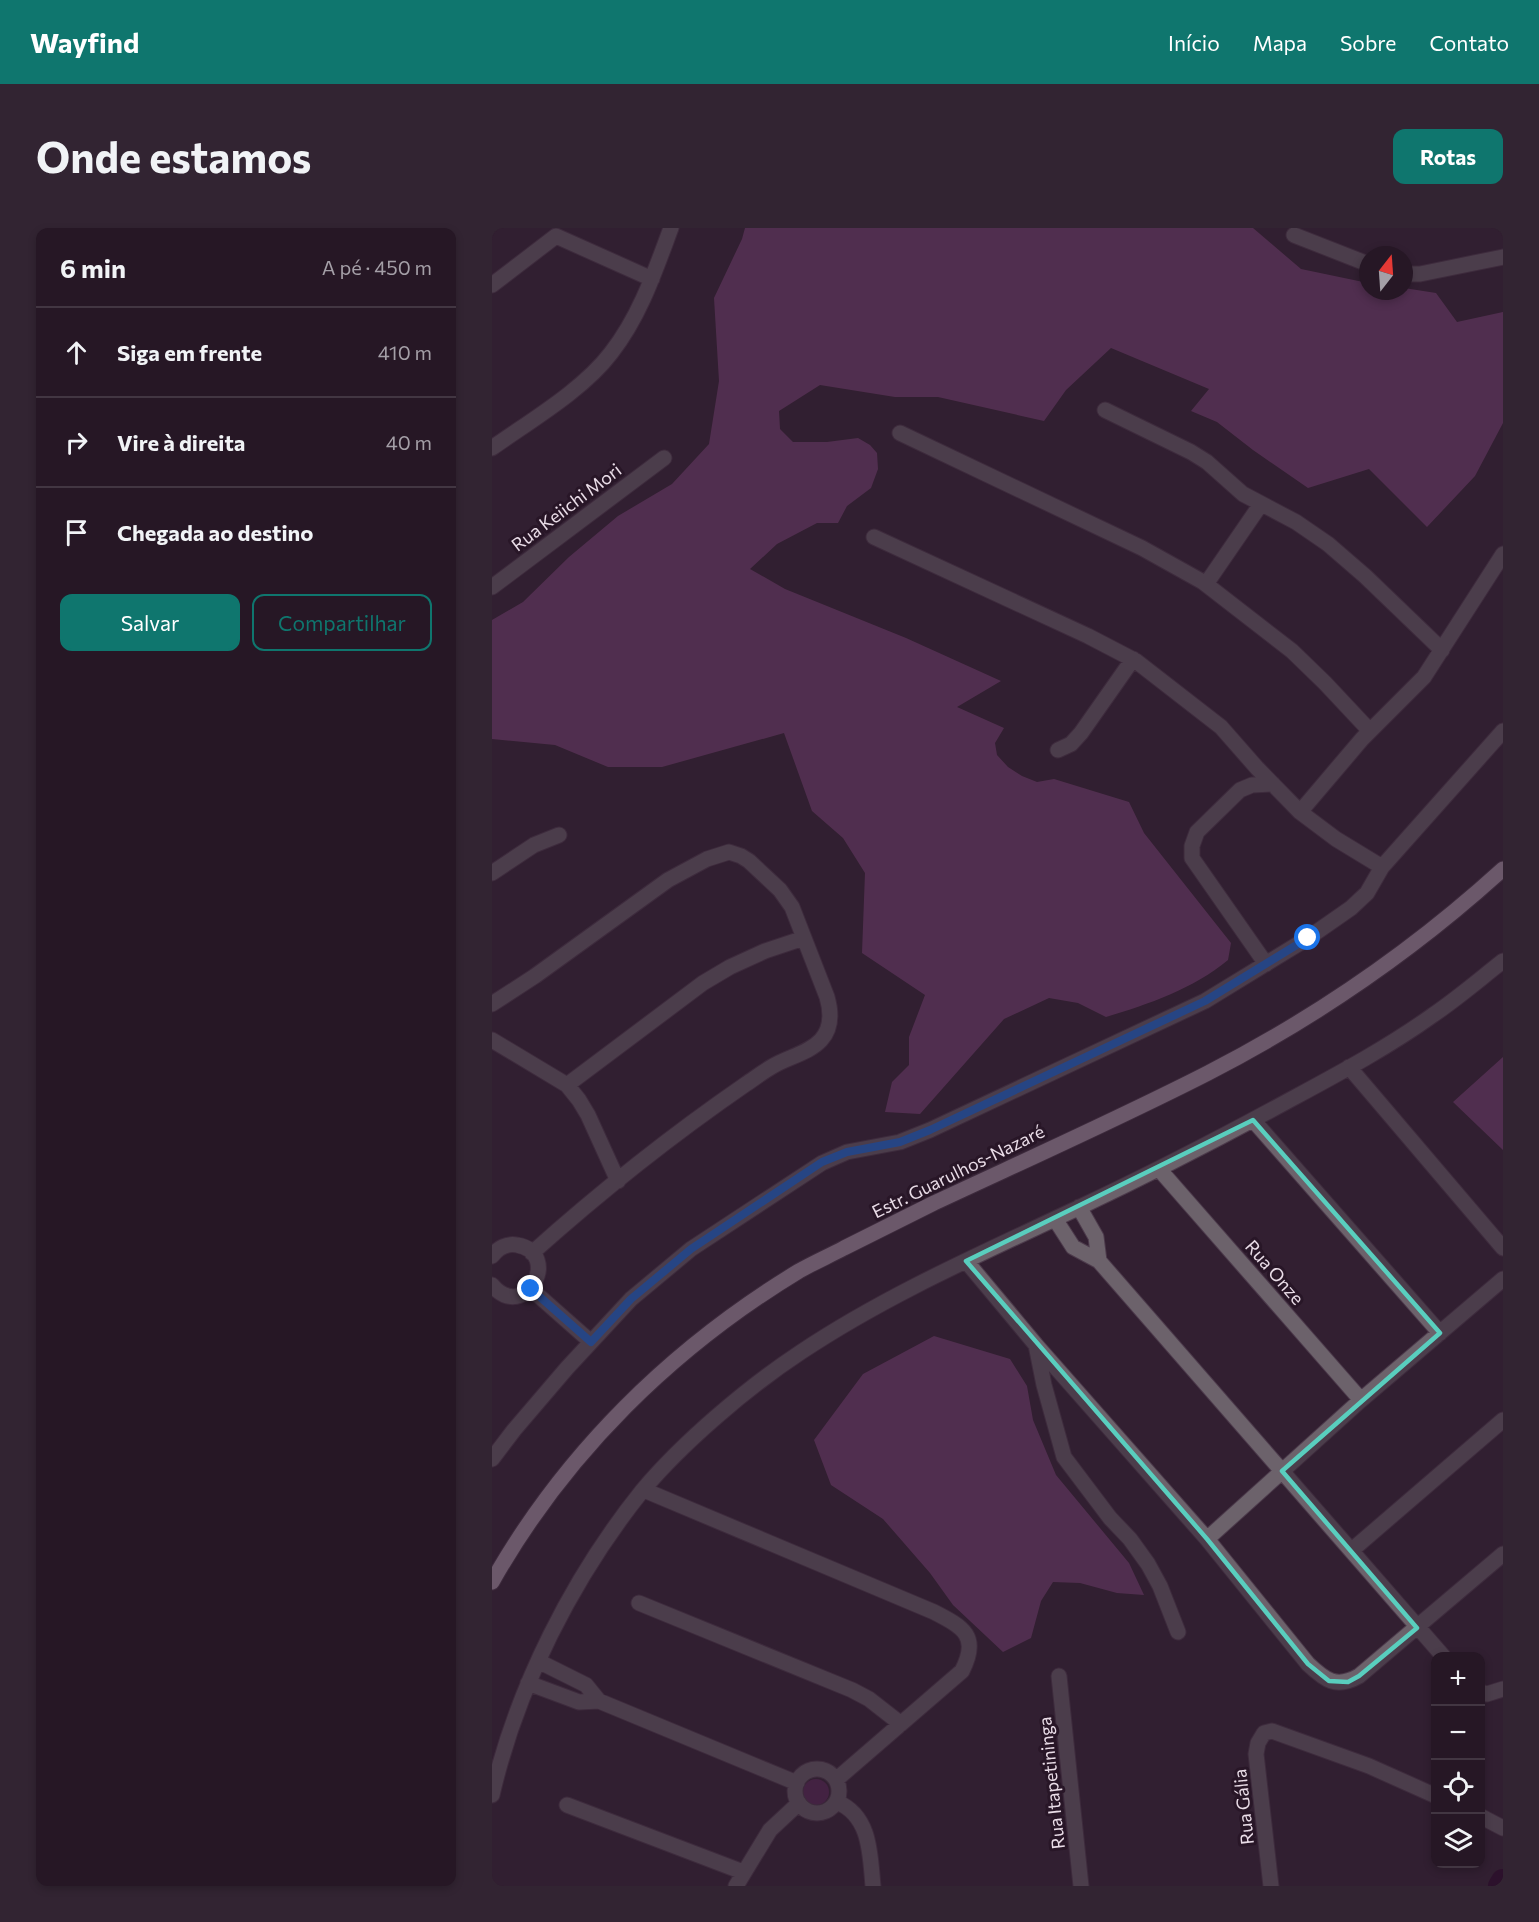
<!DOCTYPE html>
<html lang="pt">
<head>
<meta charset="utf-8">
<style>
  :root { --surface:#261725; --page:#322432; --text:#f1f3f6; --muted:#a49fa7; --line:#423642; --accent:#0f766e }
  body { margin:0; font-family:Commissioner,sans-serif; background:var(--page); color:var(--text) }
  .controls { position:absolute; right:18px; bottom:18px; display:grid; overflow:hidden; border-radius:12px; box-shadow:0 3px 9px #0003 }
  .controls button { width:54px; height:54px; display:grid; place-items:center; padding:0; border:0; border-bottom:2px solid var(--line); background:var(--surface); color:var(--text); font:30px sans-serif }
  .compass { position:absolute; left:867px; top:18px; width:54px; height:54px; border-radius:50%; background:var(--surface); box-shadow:0 3px 9px #0003; rotate:17deg }
  .stop { position:absolute; width:18px; height:18px; margin:-14px; border:4px solid #1a73e8; border-radius:50%; background:#fff }
  .stop.end { background:#1a73e8; border-color:#fff; box-shadow:0 2px 6px #0008 }
  .list { margin:0; padding:0; list-style:none }
  h2 { display:flex; justify-content:space-between; align-items:center; height:78px; margin:0; padding:0 24px; font-size:26px }
  h2 small { font-size:20px; font-weight:400; color:var(--muted) }
  .list li { display:grid; grid-template-columns:39px 1fr auto; gap:18px; align-items:center; box-sizing:border-box; height:90px; padding:0 24px; border-top:2px solid var(--line) }
  .list b { display:block; font-size:22px; white-space:nowrap }
  .list em { font-size:20px; font-style:normal; color:var(--muted) }
  .actions { display:flex; gap:12px; padding:18px 24px }
  .actions a { flex:1; padding:14px 0; border:2px solid var(--accent); border-radius:12px; text-align:center; font-size:21px; color:var(--accent) }
  .actions .main { background:var(--accent); color:#fff }
  .icon { flex:none; width:33px; height:33px; fill:none; stroke:currentColor; stroke-width:2; stroke-linecap:round; stroke-linejoin:round }
  .map { position:relative; flex:none; width:1011px; height:1658px; overflow:hidden; border-radius:12px }
  header { display:flex; align-items:center; gap:36px; box-sizing:border-box; height:84px; padding:0 30px; background:var(--accent); color:#fff }
  header strong { font-size:28px }
  nav { display:flex; gap:33px; margin-inline-start:auto; font-size:21px }
  .intro { display:flex; align-items:center; justify-content:space-between; box-sizing:border-box; height:144px; padding:0 36px }
  h1 { margin:0; font-size:42px }
  .button { padding:15px 27px; border-radius:12px; background:var(--accent); color:#fff; font-size:21px; font-weight:700 }
  main { display:flex; gap:36px; padding:0 36px }
  aside { flex:1; background:var(--surface); border-radius:12px; box-shadow:0 3px 9px #0003 }
  .map>svg:first-child { display:block }
  .green { fill:#5a2757 }
  .forest { fill:#774173 }
  .lines { fill:none; stroke-linecap:round; stroke-linejoin:round }
  .river { stroke:#270226; stroke-width:24 }
  .minor-casing { stroke:#4c3a4b; stroke-width:17 }
  .major-casing { stroke:#4c3a4b; stroke-width:17 }
  .minor { stroke:#6c626b; stroke-width:15 }
  .major { stroke:#b29db0; stroke-width:15 }
  .route { stroke:#1a73e8; stroke-width:8 }
  .marked { fill:none; stroke:#59cebe; stroke-width:4.5; stroke-linejoin:round }
  .labels { text-anchor:middle; dominant-baseline:central; stroke-width:6; stroke-linejoin:round; paint-order:stroke }
  .street-label { font-size:18px; fill:#eadde8; stroke:#281627 }
</style>
</head>
<body>
<header>
<strong>Wayfind</strong>
<nav><a>Início</a><a>Mapa</a><a>Sobre</a><a>Contato</a></nav>
</header>
<div class="intro"><h1>Onde estamos</h1><a class="button">Rotas</a></div>
<main>
<aside>
<h2>6 min<small>A pé · 450 m</small></h2>
<ul class="list">
<li><svg class="icon" aria-label="ahead" viewBox="0 0 24 24"><path d="M12 20V5M6 11l6-6 6 6"/></svg><div><b>Siga em frente</b></div><em>410 m</em></li>
<li><svg class="icon" aria-label="right" viewBox="0 0 24 24"><path d="M7 20v-9h11M14 6l5 5-5 5"/></svg><div><b>Vire à direita</b></div><em>40 m</em></li>
<li><svg class="icon" aria-label="arrive" viewBox="0 0 24 24"><path d="M6 21V4h12l-3 4 3 4H6"/></svg><div><b>Chegada ao destino</b></div></li>
</ul>
<div class="actions"><a class="main">Salvar</a><a>Compartilhar</a></div>
</aside>
<div class="map">
<svg width="1011" height="1658" viewBox="0 0 1011 1658">
  <rect width="100%" height="100%" fill="#321f31"/>
  <!-- green -->
  <path class="green" d="M311 1564a13 13 0 1 1 26 0a13 13 0 1 1-26 0Z"/>
  <!-- forest -->
  <path class="forest" d="M253,0H761L809,41L876,55V63H912V60L944,65L965,94L1011,84V195L983,248L935,299L877,241L816,260L761,222L725,194L699,183L717,161L619,120L574,162L552,193L446,169H403L328,157L287,183L288,201L301,214H335L366,210L378,217L385,225L386,241L379,260L355,278L346,295H325L285,316L258,341L293,361L414,410L509,453L465,479L512,500L503,515L505,527L516,539L530,548L545,554L562,551L637,574L652,605L739,715L736,732C701,761 657,776 614,789L586,775L557,770L512,791L428,886L393,884L400,854L417,837V809L433,767L370,725L373,645L351,610L320,583L292,505L170,539H116L63,517L0,511V392L31,374L77,329L126,288L180,256L217,216L227,153L222,70L250,11Z
    M1011,829V922L961,874Z
    M442,1108L518,1131L535,1158L541,1192L564,1247L637,1335L652,1367L625,1365L588,1355L561,1354L549,1373L539,1410L511,1424L461,1377L438,1345L391,1291L339,1257L322,1212L371,1146Z"/>
  <g class="lines">
    <!-- river -->
    <path class="river" d="M1008,1658L1011,1653"/>
    <!-- minor casing -->
    <g class="minor-casing">
      <path id="minor" d="M802,7L876,36
        M912,46H928L1011,29
        M0,57L64,8L160,51
        M613,182L699,224L715,234L751,266L804,294L836,316L873,348L950,422
        M408,205L650,320L711,354L800,423L833,455L878,503
        M0,220C38,193 91,162 119,125C148,88 163,43 179,0
        M382,309L596,408L644,433L729,499L765,540L808,584L844,611L890,639
        M714,356L769,276
        M0,359L172,230
        M566,522L579,516L589,505L641,431
        M808,584L870,511L932,449L1011,326
        M0,645L42,617L67,607
        M774,736L700,630V618L705,604L748,562L760,557L781,556
        M0,776L43,748L176,652L215,631L237,624L249,628L257,633L288,662L300,679L335,769C339,783 340,800 329,812C317,825 296,829 281,838C272,843 263,850 254,856C180,907 107,965 40,1025
        M0,812L75,857L87,872L96,887L126,953
        M857,839L1011,1020
        M75,857L211,755L238,739L273,723L312,710
        M761,892L948,1105
        M667,941L869,1172
        M587,979L604,1009L607,1033
        M563,991L581,1019L607,1033L951,1428
        M0,1028C6,1020 15,1015 25,1017C71,1025 33,1096 0,1057
        M474,1033L544,1117L715,1311L816,1436C833,1452 844,1461 867,1448L1011,1326
        M39,1061L99,1114
        M544,1117L552,1157L572,1229L618,1290L638,1311L656,1336L668,1358L686,1404
        M0,1231L22,1202L75,1140L139,1071L199,1021L330,935L355,924L408,914L438,902L713,773L816,710L859,680L875,665L890,639L1011,503
        M152,1262L442,1384C471,1399 488,1408 470,1443L345,1551
        M715,1311L869,1172L1011,1051
        M860,1322L1011,1192
        M147,1375L360,1462L377,1471L409,1496
        M46,1433L94,1457L107,1473
        M567,1448L589,1658
        M36,1455L87,1474L107,1473L305,1555
        M988,1464L995,1466L1011,1461
        M303 1563a22 22 0 1 1 44 0a22 22 0 1 1-44 0Z
        M0,1567C25,1459 81,1349 150,1263C191,1214 256,1159 309,1124C396,1066 493,1024 588,979C658,946 726,911 794,874C844,847 895,820 941,787C966,770 988,751 1011,733
        M345,1574C379,1588 378,1627 381,1658
        M75,1577L251,1644
        M988,1588L1011,1600
        M244,1658L278,1602L307,1575
        M779,1658L764,1526L766,1515L772,1505L780,1503L877,1538L944,1568"/>
    </g>
    <!-- major casing -->
    <g class="major-casing">
      <path id="major" d="M0,1354C73,1225 180,1120 307,1043C321,1035 337,1028 352,1020C382,1005 412,990 442,975C534,932 626,891 716,845C823,790 922,722 1011,641"/>
    </g>
    <!-- minor -->
    <use href="#minor" class="minor"/>
    <!-- major -->
    <use href="#major" class="major"/>
  </g>
  <g class="lines">
    <!-- route -->
    <path class="route" d="M39,1061L99,1114L139,1071L199,1021L330,934L355,924L408,914L438,902L713,773L816,710"/>
  </g>
  <!-- marked area -->
  <path d="M0 0H1011V1658H0ZM761,892L948,1105L790,1243L925,1400L867,1448L856,1454L837,1453L816,1436L715,1311L474,1033Z" fill="#321f31" fill-opacity=".55" fill-rule="evenodd"/>
  <path class="marked" d="M761,892L948,1105L790,1243L925,1400L867,1448L856,1454L837,1453L816,1436L715,1311L474,1033Z"/>
  <g class="labels">
    <!-- street labels -->
    <g class="street-label">
      <text transform="translate(74 279) rotate(-37)">Rua Keiichi Mori</text>
      <text transform="translate(466 943) rotate(-26)">Estr. Guarulhos-Nazaré</text>
      <text transform="translate(783 1044) rotate(49)">Rua Onze</text>
      <text transform="translate(559 1555) rotate(-96)">Rua Itapetininga</text>
      <text transform="translate(751 1579) rotate(-96)">Rua Gália</text>
    </g>
  </g>
</svg>
<div class="controls">
<button>+</button>
<button>−</button>
<button><svg class="icon" aria-label="locate" viewBox="0 0 24 24"><circle cx="12" cy="12" r="6"/><path d="M12 2v4M12 18v4M2 12h4M18 12h4"/></svg></button>
<button><svg class="icon" aria-label="layers" viewBox="0 0 24 24"><path d="M12 4l9 5-9 5-9-5zM3 14l9 5 9-5"/></svg></button>
</div>
<svg class="compass" viewBox="-18 -18 36 36"><path d="M0-13l5 13h-10z" fill="#e53935"/><path d="M0 13l5-13h-10z" fill="#a49fa7"/></svg>
<div class="stop" style="left:816px;top:710px"></div>
<div class="stop end" style="left:39px;top:1061px"></div>
</div>
</main>
</body>
</html>
